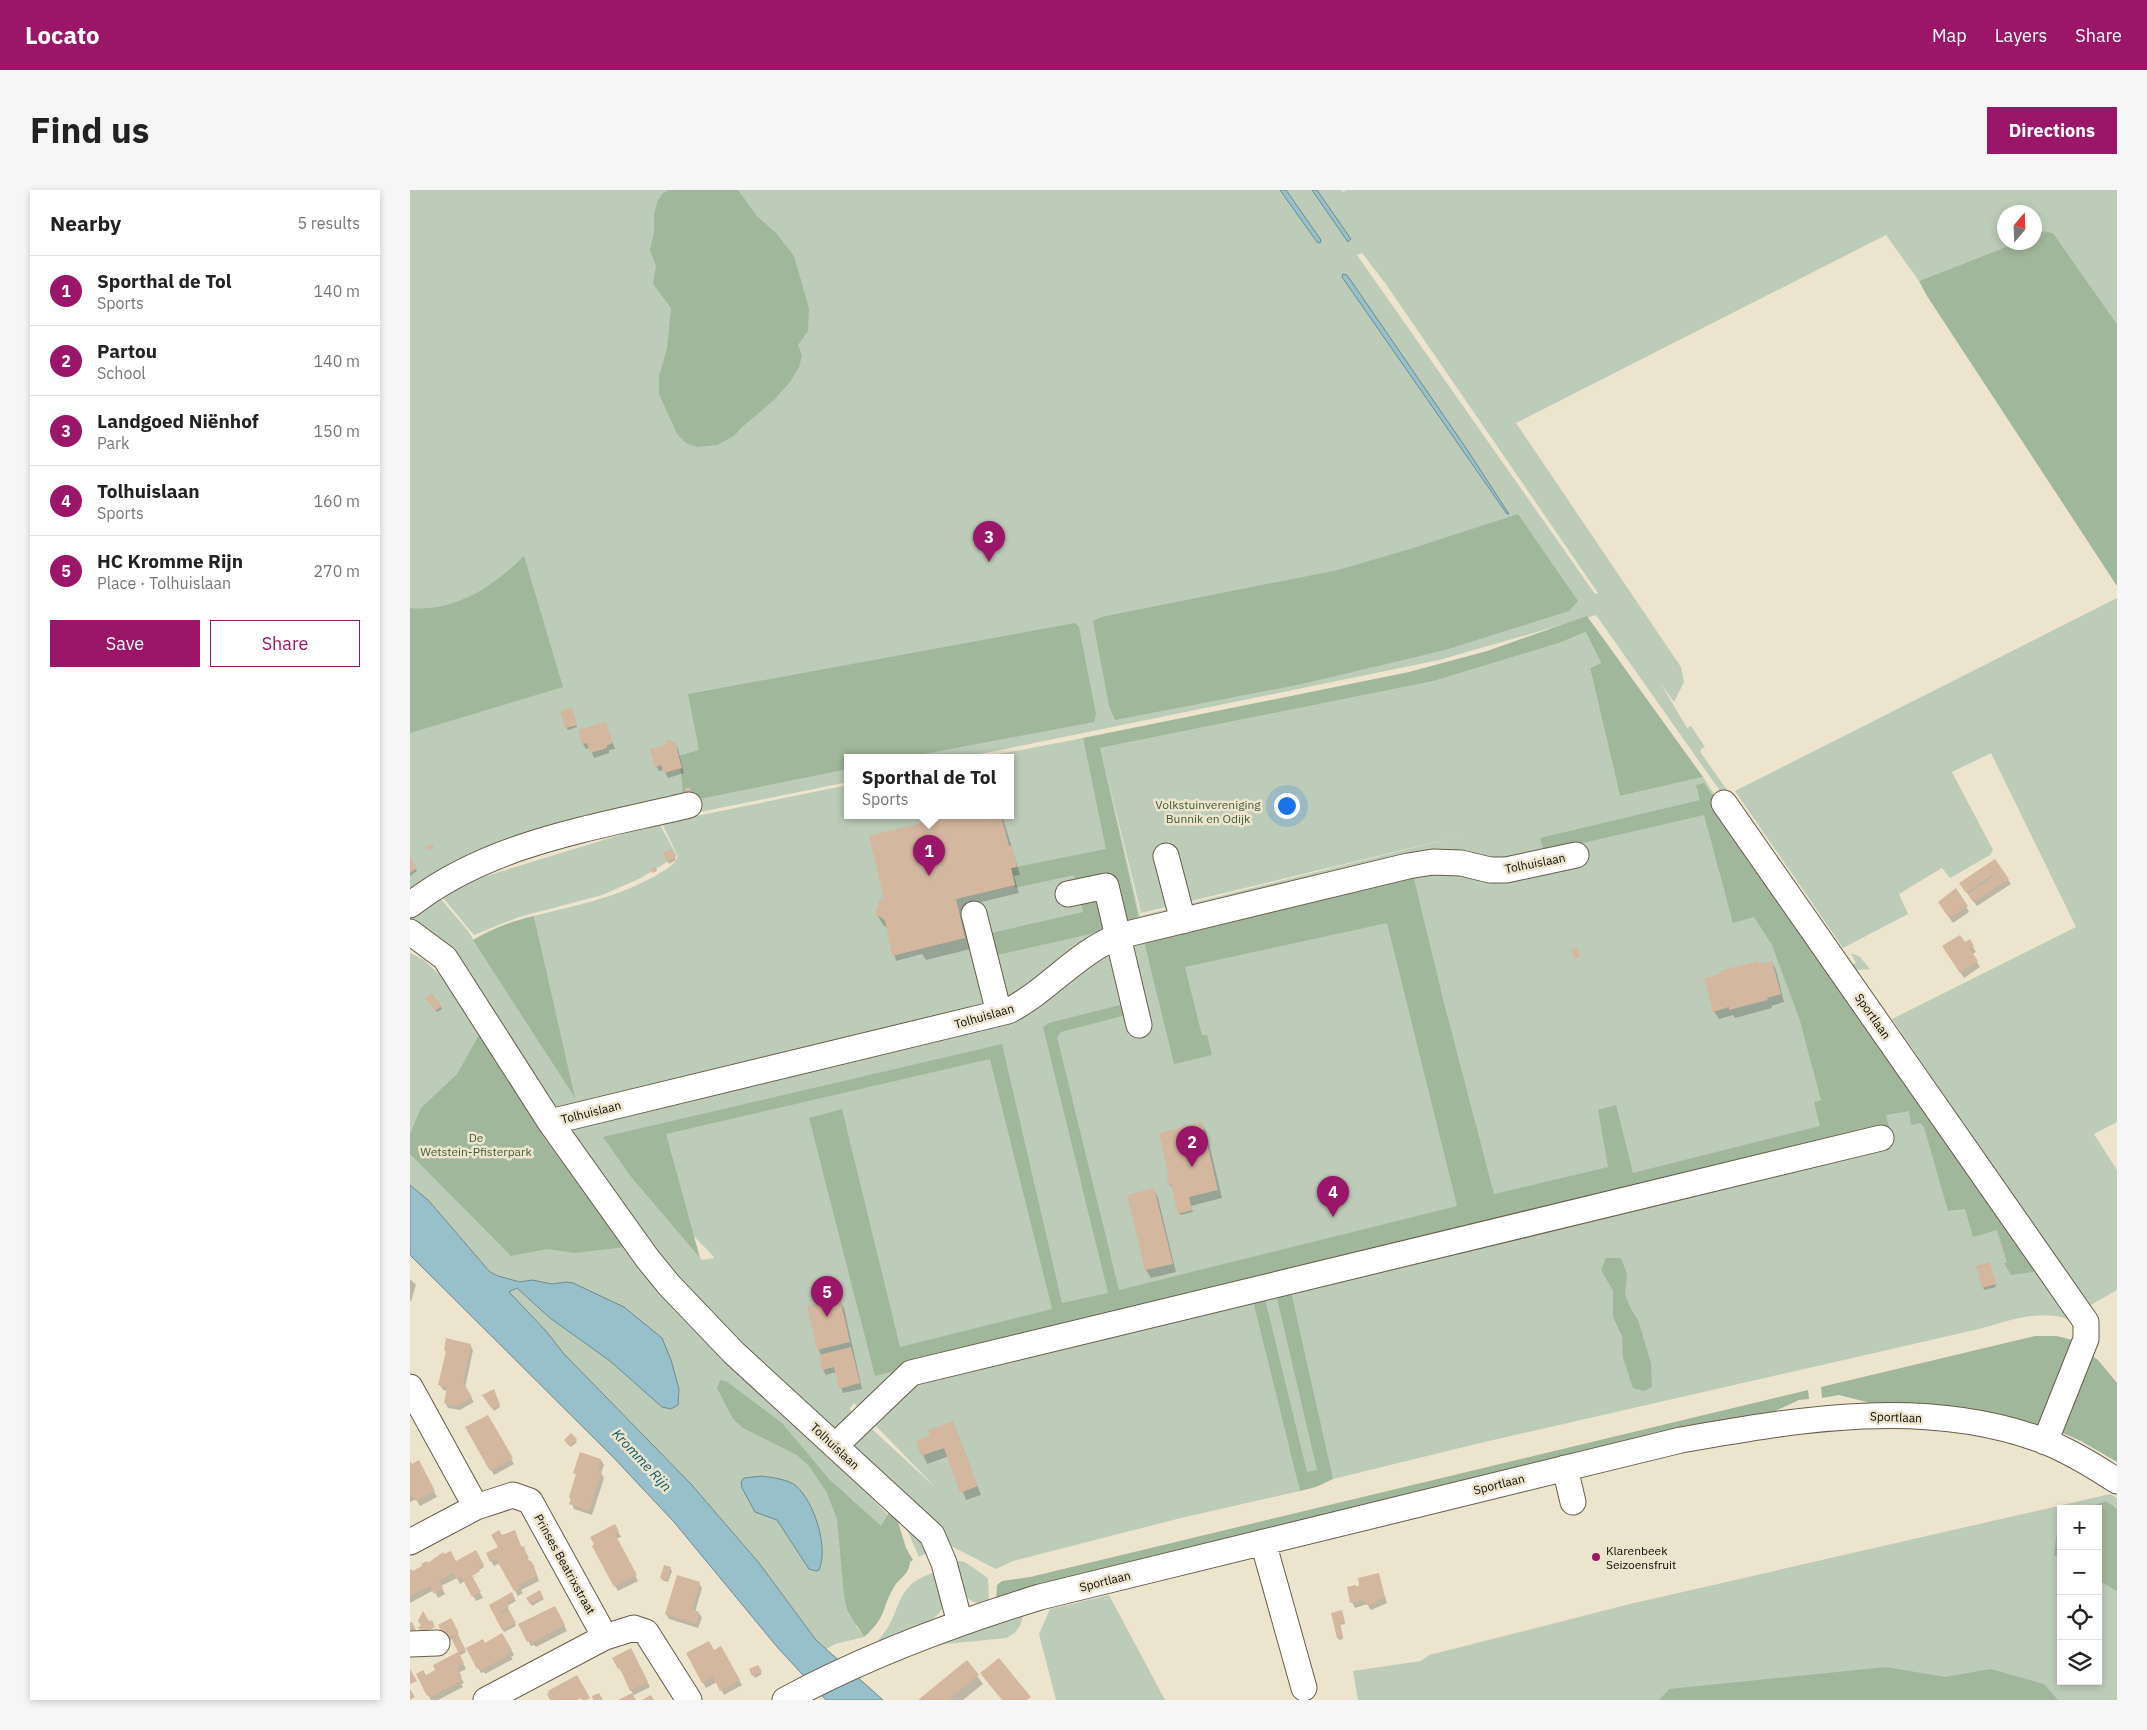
<!DOCTYPE html>
<html lang="en">
<head>
<meta charset="utf-8">
<style>
  :root { --surface:#fff; --page:#f6f6f6; --text:#222; --muted:#767676; --line:#e0e0e0; --accent:#9b1669 }
  body { margin:0; font-family:"IBM Plex Sans",sans-serif; background:var(--page); color:var(--text) }
  .controls { position:absolute; right:15px; bottom:15px; display:grid; overflow:hidden; border-radius:0px; box-shadow:0 2px 8px #0003 }
  .controls button { width:45px; height:45px; display:grid; place-items:center; padding:0; border:0; border-bottom:1px solid var(--line); background:var(--surface); color:var(--text); font:25px sans-serif }
  .compass { position:absolute; left:1587px; top:15px; width:45px; height:45px; border-radius:50%; background:var(--surface); box-shadow:0 2px 8px #0003; rotate:19deg }
  .you { position:absolute; left:876px; top:615px; width:18px; height:18px; margin:-12px; border:4px solid #fff; border-radius:50%; background:#1a73e8; box-shadow:0 0 0 8px #1a73e833 }
  .badge { display:grid; place-items:center; width:32px; height:32px; border-radius:50%; background:var(--accent); color:#fff; font-size:16px; font-weight:700 }
  .pin { position:absolute; translate:-50% -41px; filter:drop-shadow(0 1px 2px #0008) }
  .pin::after { content:''; position:absolute; top:26px; width:18px; height:15px; background:inherit; clip-path:polygon(0 0,100% 0,50% 100%) }
  .popup { position:absolute; left:434px; top:564px; width:170px; height:65px; box-sizing:border-box; display:grid; place-content:center; border-radius:0px; background:var(--surface); filter:drop-shadow(0 1px 4px #0005); font-size:16px; white-space:nowrap; color:var(--muted) }
  .popup b { font-size:19px; color:var(--text) }
  .popup::after { content:''; position:absolute; left:50%; top:100%; margin-left:-10px; border:10px solid transparent; border-top-color:var(--surface) }
  .list { margin:0; padding:0; list-style:none }
  h2 { display:flex; justify-content:space-between; align-items:center; height:65px; margin:0; padding:0 20px; font-size:21px }
  h2 small { font-size:16px; font-weight:400; color:var(--muted) }
  .list li { display:grid; grid-template-columns:32px 1fr auto; gap:15px; align-items:center; box-sizing:border-box; height:70px; padding:0 20px; border-top:1px solid var(--line) }
  .list b { display:block; font-size:19px; white-space:nowrap }
  .list p { margin:0; font-size:16px; white-space:nowrap; color:var(--muted) }
  .list em { font-size:16px; font-style:normal; color:var(--muted) }
  .actions { display:flex; gap:10px; padding:15px 20px }
  .actions a { flex:1; padding:11px 0; border:1px solid var(--accent); border-radius:0px; text-align:center; font-size:18px; color:var(--accent) }
  .actions .main { background:var(--accent); color:#fff }
  .icon { flex:none; width:28px; height:28px; fill:none; stroke:currentColor; stroke-width:2; stroke-linecap:round; stroke-linejoin:round }
  .map { position:relative; flex:none; width:1707px; height:1510px; overflow:hidden; border-radius:0px }
  header { display:flex; align-items:center; gap:30px; box-sizing:border-box; height:70px; padding:0 25px; background:var(--accent); color:#fff }
  header strong { font-size:24px }
  nav { display:flex; gap:28px; margin-inline-start:auto; font-size:18px }
  .intro { display:flex; align-items:center; justify-content:space-between; box-sizing:border-box; height:120px; padding:0 30px }
  h1 { margin:0; font-size:35px }
  .button { padding:12px 22px; border-radius:0px; background:var(--accent); color:#fff; font-size:18px; font-weight:700 }
  main { display:flex; gap:30px; padding:0 30px }
  aside { flex:1; background:var(--surface); border-radius:0px; box-shadow:0 2px 8px #0003 }
  .map>svg:first-child { display:block }
  .green { fill:#bdccb9; fill-rule:evenodd }
  .forest { fill:#a1b79b }
  .water { fill:#97c0cb; stroke:#6e8a90 }
  .shadow { fill:#0003 }
  .building { fill:#d3b79f }
  .lines { fill:none; stroke-linecap:round; stroke-linejoin:round }
  .minor-casing { stroke:#655d4a; stroke-width:27 }
  .minor { stroke:#fff; stroke-width:25 }
  .poi-dot { fill:#9b1669; stroke:#ede4ce; stroke-width:2 }
  .labels { text-anchor:middle; dominant-baseline:central; stroke-width:5; stroke-linejoin:round; paint-order:stroke }
  .park-label { font-size:12px; fill:#3f5f35; stroke:#ede4ce }
  .street-label { font-size:12px; fill:#0e0b05; stroke:#ede4ce }
  .poi-label { font-size:12px; fill:#0e0b05; stroke:#ede4ce; text-anchor:start }
  .water-label { font-size:14px; font-style:italic; fill:#045b6b; stroke:#ede4ce }
</style>
</head>
<body>
<header>
<strong>Locato</strong>
<nav><a>Map</a><a>Layers</a><a>Share</a></nav>
</header>
<div class="intro"><h1>Find us</h1><a class="button">Directions</a></div>
<main>
<aside>
<h2>Nearby<small>5 results</small></h2>
<ul class="list">
<li><span class="badge">1</span><div><b>Sporthal de Tol</b><p>Sports</p></div><em>140 m</em></li>
<li><span class="badge">2</span><div><b>Partou</b><p>School</p></div><em>140 m</em></li>
<li><span class="badge">3</span><div><b>Landgoed Niënhof</b><p>Park</p></div><em>150 m</em></li>
<li><span class="badge">4</span><div><b>Tolhuislaan</b><p>Sports</p></div><em>160 m</em></li>
<li><span class="badge">5</span><div><b>HC Kromme Rijn</b><p>Place · Tolhuislaan</p></div><em>270 m</em></li>
</ul>
<div class="actions"><a class="main">Save</a><a>Share</a></div>
</aside>
<div class="map">
<svg width="1707" height="1510" viewBox="0 0 1707 1510">
  <rect width="100%" height="100%" fill="#ede4ce"/>
  <!-- green -->
  <path class="green" d="M0,0H902L941,49L907,0H931L933,2L937,0H1707V134L1643,43L1634,41L1625,45L1624,22H1594V52L1606,53L1509,91L1476,45L1106,233L1271,477L1274,492L1264,512L1251,494L1277,538L1281,536L1295,557L1291,559V563L1440,775L1446,773L1441,763L1450,767L1460,779L1437,781L1186,425L1029,470L556,567H438V592L245,631L58,687L0,722ZM952,63L975,93L1188,403L1185,404L947,65Z
    M1707,408V932L1684,944L1707,980V1100L1679,1116L1482,829L1666,737L1581,563L1542,582L1583,660L1580,665L1540,688L1532,678L1489,704L1498,724L1433,758L1325,601Z
    M1177,442L1191,473L1180,478L1210,606L1293,587L1618,1082L1629,1081L1663,1131C1630,1118 1602,1130 1569,1139L1066,1254L923,1289V1286L888,1294L890,1301L771,1328L603,1371L586,1379L535,1353L435,1257L451,1238L463,1240L526,1298L444,1213L440,1218L441,1223L421,1242L283,1109L142,920L0,735V728L30,708L58,741L164,906L124,726C168,715 205,708 245,686C254,680 263,677 268,667L252,633L438,595V625H600V567H575L673,548L674,552L690,558L1024,491L1149,453ZM694,574L731,723L1055,645L730,726ZM209,968L304,1067V1068L292,1070L221,987Z
    M249,633L267,666L231,688L192,705L109,727L64,745L33,708L60,691Z
    M0,763L14,770L31,786L69,845L253,1097L487,1334L446,1436L454,1447L425,1454L416,1459L406,1450L349,1373L281,1294L154,1164L136,1141L99,1102L107,1098L140,1128L174,1152L110,1092L88,1086L80,1082L18,1011L0,995Z
    M1700,1304L1707,1308V1510H948L943,1481L1011,1471L1019,1465L1220,1414ZM1651,1319H1688V1491H1651Z
    M495,1330L522,1360L509,1367L498,1342Z
    M550,1371L555,1372L578,1388L579,1413C551,1417 550,1393 544,1372Z
    M528,1381L534,1414C525,1438 490,1444 469,1453L468,1450C486,1432 484,1416 497,1399C505,1389 517,1385 528,1381Z
    M699,1405L755,1510H646L629,1444L640,1419Z
    M613,1425C611,1437 607,1443 596,1448L536,1454L485,1465Z"/>
  <!-- forest -->
  <path class="forest" d="M259,0H328L347,26L366,43L384,66L399,118L398,141L388,155L392,165L389,177L380,192L364,210L331,238L324,246L307,255L287,257L276,253L267,244L249,204V186L257,159L261,118L243,94L246,76L240,60L244,43V24L248,10L253,3Z
    M1634,41L1643,43L1707,134V396L1517,106L1509,91L1606,53L1624,52L1625,45Z
    M1108,324L1168,411L1159,421L1035,460L892,494L705,530L699,516L683,431L691,427L928,380L1000,359Z
    M114,366L153,497L0,543V418C44,423 84,396 114,366Z
    M1177,426L1293,587L1210,606L1180,478L1191,473L1176,442L1149,453L1024,491L690,558L729,730L694,741L583,766L577,744L673,722L664,685L605,698L601,678L696,659L673,548L999,482L1077,461Z
    M665,433L669,437L686,524L684,532L498,567H438V579L274,612L269,566L289,560L278,504Z
    M1294,593L1629,1081L1601,1085L1594,1073H1597L1587,1040L1563,1047L1555,1019L1538,1021L1514,937L1510,933L1501,935L1499,921L1476,925L1480,941L557,1162L465,1186L399,928L432,919L490,1157L642,1119L580,869L256,944L290,1068L221,987L193,947L592,854L652,1113L698,1103L633,837L639,833L718,813L716,825L651,842L647,847L709,1100L1047,1016L977,733L775,777L792,845H797L802,865L764,874L733,747L1002,681L1034,813L1084,1004L1198,977L1188,920L1206,915L1223,983L1410,936L1404,912L1411,910L1390,831L1362,755L1344,727L1323,733L1294,625L1134,662L1130,648L1290,610L1286,595Z
    M124,726L165,908L63,750C83,738 102,731 124,726Z
    M69,845L138,953L215,1057L165,1063L137,1059L101,1066L0,964V944L11,918L47,884Z
    M1196,1068H1211L1217,1084L1215,1105L1221,1119L1228,1130L1241,1173L1242,1197L1234,1201L1223,1198L1213,1168L1212,1146L1203,1127V1101L1191,1080Z
    M880,1097L923,1289L906,1297L890,1301L843,1111L855,1109L897,1282L907,1280L866,1104Z
    M1625,1146H1647L1670,1152L1639,1230L1626,1236L1468,1215L1429,1205L1412,1208L1411,1197Z
    M1677,1162L1688,1170L1707,1193V1272L1671,1251L1646,1240Z
    M310,1190L316,1191L372,1233L419,1289L471,1336L483,1316L496,1358L503,1370L500,1372C499,1385 490,1387 484,1397C471,1419 477,1427 454,1447L437,1420L434,1405L427,1329L416,1301L399,1276L387,1265L333,1238L323,1229L307,1198Z
    M1398,1200L1399,1209L1389,1210L1357,1225L586,1411L587,1395L592,1391L620,1387Z
    M1696,1311L1707,1319V1401L1688,1390V1319H1672Z
    M1651,1325V1369L1644,1365L1649,1326Z
    M1476,1477L1535,1487L1581,1479L1634,1494L1648,1510H1249L1259,1499Z"/>
  <!-- water -->
  <path class="water" d="M870,0H876L911,50L910,53L907,52Z
    M902,0H907L909,3L941,49L938,52Z
    M933,84L937,85L1056,258L1099,324H1097L932,87Z
    M0,995L18,1010L80,1082L88,1086L110,1092L122,1090L142,1094L156,1092L163,1093L214,1117L252,1148L261,1170L269,1199L268,1215L261,1219L252,1217L200,1171L140,1128L107,1098L99,1102L136,1141L154,1164L281,1294L349,1373L406,1450L473,1510H416L368,1458L264,1332L203,1267L0,1065Z
    M352,1286C363,1288 378,1289 386,1296C404,1311 419,1358 409,1380L406,1381L399,1379L367,1330L345,1322L332,1298L331,1292L334,1288Z"/>
  <!-- shadow -->
  <path class="shadow" d="M162,521L167,537L158,540L156,537Z
    M196,534L205,559L199,560V563L184,568L180,558L176,559L173,554Z
    M263,554H265L268,559L274,583L258,588L254,580L249,581L246,576Z
    M550,625H592L610,685L604,686L609,703L563,714L562,717L552,721L561,759L516,770L512,764L486,771L477,737L474,736L467,725L476,710L460,647Z
    M262,661L266,670L259,674L255,664Z
    M0,669L7,681L0,686Z
    M1585,671L1601,694L1567,716L1554,699Z
    M1556,716L1559,722L1543,733L1532,717Z
    M1559,751L1566,762L1562,764L1570,777L1554,788L1537,762Z
    M1362,772L1366,780L1374,812L1361,816L1362,818L1325,828L1323,825L1309,829L1304,821L1349,775Z
    M18,811L31,817L32,819L27,822Z
    M791,933L796,941L812,1008L781,1016L783,1022L770,1025L764,1002L760,994Z
    M744,1000L748,1008L766,1082L741,1088L736,1080L718,1006Z
    M1580,1076L1586,1097L1574,1100L1567,1077Z
    M0,1089L6,1095L1,1111H0Z
    M429,1110L434,1118L452,1199L433,1203L426,1182L416,1185L413,1180L412,1166L408,1159Z
    M60,1155L63,1160L55,1198L64,1212L50,1220L38,1218L35,1212L37,1201L33,1200L30,1195L37,1163L35,1160Z
    M84,1202L90,1217L84,1221L80,1213Z
    M77,1226L104,1274L84,1285L57,1238Z
    M543,1232L571,1305L556,1310L539,1266L517,1274L508,1252L521,1247Z
    M166,1250L167,1252L161,1257L157,1253Z
    M191,1270L194,1275L191,1283L194,1288L182,1325L164,1319L160,1307L167,1287L165,1283Z
    M8,1272L27,1307L10,1316L6,1309L0,1312V1273L2,1276Z
    M204,1335L211,1347L206,1349L228,1391L208,1401L183,1356Z
    M91,1347H107L112,1358H113L119,1368L116,1369L124,1377L129,1391L111,1400L113,1403L108,1406L90,1373L84,1376L77,1364L90,1358Z
    M66,1362L74,1377L61,1385V1388L70,1383L62,1388L73,1408L66,1411L55,1391L50,1394L47,1388L31,1396L35,1404L28,1408L24,1400L0,1413V1382L3,1383L18,1374L46,1373Z
    M260,1378L262,1381L258,1392L252,1390L251,1388Z
    M968,1384L977,1413L961,1420L957,1414L945,1418L942,1412L948,1398Z
    M289,1393L292,1398L285,1422L289,1423L292,1428L288,1438L259,1429L256,1424Z
    M129,1402L134,1409L122,1416L118,1408Z
    M101,1404L106,1411L97,1416L106,1436L94,1442L80,1416Z
    M145,1417L157,1441L126,1457L124,1455L121,1456L110,1435Z
    M931,1422L935,1434L930,1435L933,1449L929,1450L928,1448Z
    M41,1429L56,1462L49,1466L56,1479L48,1483L54,1493L51,1494L53,1497L28,1510H21L7,1485L15,1487L27,1480L50,1462L42,1449L38,1451Z
    M92,1444L104,1465L101,1467L103,1469L75,1484L74,1482L71,1483L57,1458L75,1455Z
    M311,1458L332,1495L314,1505L307,1492L296,1498L277,1464L304,1462Z
    M220,1460L240,1497L222,1506L225,1510H211L223,1504L204,1468Z
    M557,1472L573,1494L553,1510H510Z
    M347,1476L352,1484L345,1488L340,1480Z"/>
  <!-- building -->
  <path class="building" d="M162,517L167,535L155,538L150,521Z
    M196,532L203,553L197,555V558L180,563L177,553L172,554L168,540Z
    M261,550L263,553L265,552L272,578L254,583L251,575L245,577L240,559L255,555V551Z
    M280,597L281,604L276,605L275,598Z
    M545,625H591L599,656L602,655L607,677L601,678L605,695L546,709L555,748L482,766L475,731L472,728L466,725L465,721L469,715L468,710L474,709L459,646Z
    M22,654L24,658L18,660L16,656Z
    M262,659L266,668L257,672L253,663Z
    M0,666L7,678L0,683Z
    M1585,669L1599,689L1563,712L1558,704L1583,687L1582,685L1556,703L1549,693Z
    M246,677L247,681L242,683L241,678Z
    M1546,698L1558,716L1539,728L1528,712Z
    M1550,745L1555,752L1560,749L1564,756L1560,759L1568,771L1550,783L1532,756Z
    M1168,758L1170,767L1164,769L1161,759Z
    M1348,771L1349,774L1362,771L1371,804L1357,808L1358,810L1319,820V817L1303,822L1294,788L1310,784L1309,781Z
    M22,803L32,816L25,821L15,808Z
    M792,932L808,1000L779,1007L782,1020L768,1024L761,994L758,995L757,989L759,988L749,943Z
    M744,998L763,1074L735,1080L717,1005Z
    M1580,1072L1586,1094L1572,1098L1566,1076Z
    M430,1109L440,1152L407,1160L397,1116Z
    M36,1148L61,1154L53,1192L62,1207L47,1216L34,1213L37,1197L28,1195L36,1161L34,1160Z
    M441,1157L450,1193L429,1199L424,1177L412,1180L409,1165Z
    M84,1199L90,1215L82,1219L72,1205Z
    M78,1225L103,1268L80,1281L55,1237Z
    M543,1231L568,1296L550,1303L534,1258L511,1266L506,1251L520,1246L518,1240Z
    M161,1243L167,1249L159,1256L154,1250Z
    M170,1262L191,1269L188,1280L192,1281L179,1321L159,1314L161,1308L159,1307L166,1284L163,1283Z
    M0,1270L2,1274L9,1270L25,1301L6,1311L2,1305L0,1306Z
    M205,1334L209,1341L205,1344L227,1385L204,1397L182,1356L184,1354L180,1347Z
    M89,1340L92,1345L105,1340L111,1357L114,1356L118,1370L121,1371L125,1377L123,1378L127,1386L109,1395L111,1398L104,1401L86,1369L80,1372L76,1363L88,1357L81,1345Z
    M66,1360L74,1375L68,1378L70,1381L62,1386L71,1402L62,1407L51,1386L46,1389L43,1383L29,1391L33,1398L24,1404L20,1396L0,1406V1380L2,1379L3,1381L12,1376L11,1374L17,1371L18,1373L33,1362L34,1364L41,1361L46,1371Z
    M254,1375L261,1377L257,1390L250,1388Z
    M969,1383L975,1408L967,1410V1413L957,1415L953,1410L940,1413L937,1397L945,1395L948,1397L949,1394L948,1388Z
    M267,1385L290,1392L282,1419L289,1422L286,1434L255,1424Z
    M130,1400L133,1407L120,1414L116,1408Z
    M102,1402L105,1409L97,1413L99,1417L90,1422L91,1424L99,1420L106,1433L92,1440L79,1415Z
    M145,1416L155,1435L122,1453L120,1450L117,1452L108,1434Z
    M932,1420L935,1432L930,1433L933,1447L927,1448L921,1423Z
    M13,1421L19,1431L22,1430L25,1437L12,1444L8,1437L11,1436L8,1431Z
    M41,1428L49,1443L35,1450L28,1435Z
    M2,1432L6,1440L0,1442V1433Z
    M92,1443L102,1460L99,1461L101,1464L71,1480L70,1477L67,1479L56,1458L73,1449L75,1453Z
    M48,1446L56,1460L49,1463L54,1473L47,1477L52,1487L50,1488L51,1491L21,1507L20,1504L17,1506L6,1484L13,1480L16,1485L25,1480L23,1475L48,1462L42,1450Z
    M299,1451L304,1460L311,1456L330,1490L310,1501L303,1487L292,1493L276,1463Z
    M221,1458L238,1492L220,1501L210,1478L208,1479L202,1468Z
    M589,1468L621,1507L617,1510H592L570,1483Z
    M557,1470L569,1485L538,1510H508Z
    M348,1475L352,1481L342,1486L339,1479Z
    M0,1479L7,1491L0,1494Z
    M167,1485L180,1508L176,1510H172L171,1508L167,1510H140L137,1504L139,1503L138,1501Z
    M0,1499L5,1507L0,1510Z
    M189,1503L193,1510H183L182,1506Z
    M222,1503L226,1510H208Z
    M241,1505L244,1510H232Z"/>
  <g class="lines">
    <!-- minor casing -->
    <g class="minor-casing">
      <path id="minor" d="M1314,613L1676,1132V1149L1635,1252
        M756,666L773,731
        M658,704L696,696L729,835
        M0,715C79,653 183,638 279,615
        M564,724L589,823
        M0,742L35,768L140,932L237,1068L259,1095L324,1163L522,1345L534,1373L550,1433
        M140,932L598,821C638,801 667,762 709,746L998,676L1023,672L1051,673L1080,680H1096L1166,665
        M0,1197L66,1317L103,1305L120,1311L195,1447L224,1438L236,1442L279,1510
        M425,1256L501,1183L1471,948
        M1155,1278L1163,1312
        M0,1352L66,1317
        M853,1352L894,1498
        M0,1454L27,1453
        M76,1510L195,1447
        M375,1510C456,1466 542,1434 630,1407L1271,1250C1390,1229 1517,1207 1634,1251C1660,1261 1684,1276 1707,1291"/>
    </g>
    <!-- minor -->
    <use href="#minor" class="minor"/>
  </g>
  <!-- markers -->
  <circle class="poi-dot" cx="1186" cy="1367" r="5"/>
  <g class="labels">
    <!-- park labels -->
    <g class="park-label">
      <text x="798" y="614">Volkstuinvereniging<tspan x="798" dy="14">Bunnik en Odijk</tspan></text>
      <text x="66" y="947">De<tspan x="66" dy="14">Wetstein-Pfisterpark</tspan></text>
    </g>
    <!-- street labels -->
    <g class="street-label">
      <text transform="translate(1125 673) rotate(-11)">Tolhuislaan</text>
      <text transform="translate(574 826) rotate(-16)">Tolhuislaan</text>
      <text transform="translate(1463 826) rotate(55)">Sportlaan</text>
      <text transform="translate(181 922) rotate(-14)">Tolhuislaan</text>
      <text transform="translate(1486 1227) rotate(2)">Sportlaan</text>
      <text transform="translate(425 1256) rotate(43)">Tolhuislaan</text>
      <text transform="translate(1089 1294) rotate(-14)">Sportlaan</text>
      <text transform="translate(155 1374) rotate(61)">Prinses Beatrixstraat</text>
      <text transform="translate(695 1391) rotate(-14)">Sportlaan</text>
    </g>
    <!-- poi labels -->
    <g class="poi-label">
      <text x="1196" y="1360">Klarenbeek<tspan x="1196" dy="14">Seizoensfruit</tspan></text>
    </g>
    <!-- water labels -->
    <g class="water-label">
      <text transform="translate(232 1270) rotate(47)">Kromme Rijn</text>
    </g>
  </g>
</svg>
<div class="controls">
<button>+</button>
<button>−</button>
<button><svg class="icon" aria-label="locate" viewBox="0 0 24 24"><circle cx="12" cy="12" r="6"/><path d="M12 2v4M12 18v4M2 12h4M18 12h4"/></svg></button>
<button><svg class="icon" aria-label="layers" viewBox="0 0 24 24"><path d="M12 4l9 5-9 5-9-5zM3 14l9 5 9-5"/></svg></button>
</div>
<svg class="compass" viewBox="-18 -18 36 36"><path d="M0-13l5 13h-10z" fill="#e53935"/><path d="M0 13l5-13h-10z" fill="#767676"/></svg>
<div class="you"></div>
<div class="pin badge" style="left:519px;top:686px">1</div>
<div class="popup"><b>Sporthal de Tol</b>Sports</div>
<div class="pin badge" style="left:782px;top:977px">2</div>
<div class="pin badge" style="left:579px;top:372px">3</div>
<div class="pin badge" style="left:923px;top:1027px">4</div>
<div class="pin badge" style="left:417px;top:1127px">5</div>
</div>
</main>
</body>
</html>
